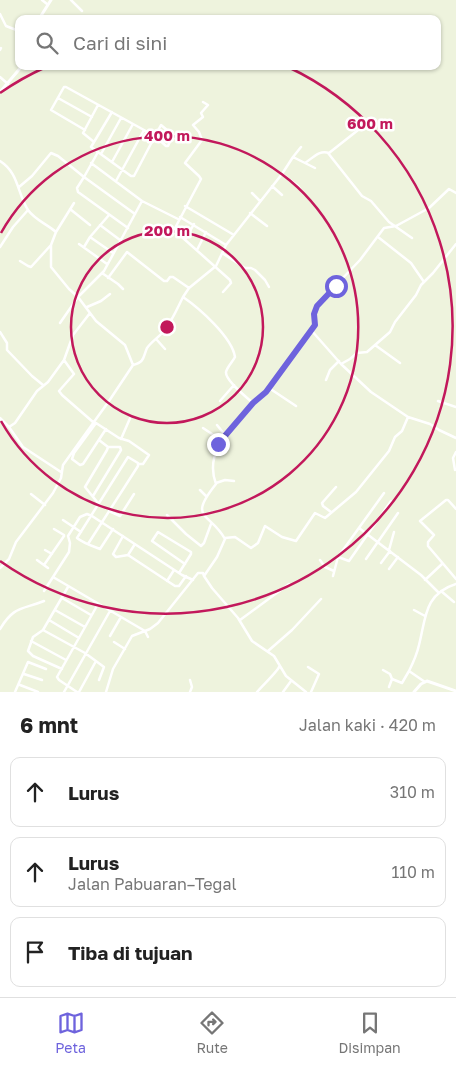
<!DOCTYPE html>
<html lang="id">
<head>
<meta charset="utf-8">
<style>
  :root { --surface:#fff; --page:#f6f6f6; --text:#222; --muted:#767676; --line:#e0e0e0; --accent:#6e63dd }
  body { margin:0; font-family:"Golos Text",sans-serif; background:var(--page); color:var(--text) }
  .stop { position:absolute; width:15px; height:15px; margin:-11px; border:4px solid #6e63dd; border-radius:50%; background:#fff }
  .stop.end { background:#6e63dd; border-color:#fff; box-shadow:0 1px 5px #0008 }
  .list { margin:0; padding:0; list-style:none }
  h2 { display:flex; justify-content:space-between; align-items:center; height:65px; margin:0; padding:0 20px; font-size:21px }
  h2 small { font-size:16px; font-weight:400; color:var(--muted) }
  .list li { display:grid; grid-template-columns:32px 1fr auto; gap:15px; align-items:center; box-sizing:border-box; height:70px; margin:0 10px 10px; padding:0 10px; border:1px solid var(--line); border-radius:10px }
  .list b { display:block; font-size:19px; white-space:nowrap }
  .list p { margin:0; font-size:16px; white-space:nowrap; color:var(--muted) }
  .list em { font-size:16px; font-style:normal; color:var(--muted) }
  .icon { flex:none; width:28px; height:28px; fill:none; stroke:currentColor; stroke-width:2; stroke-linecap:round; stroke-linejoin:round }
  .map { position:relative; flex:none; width:456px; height:692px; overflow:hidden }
  .search { position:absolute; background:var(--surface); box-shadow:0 1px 4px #0004; left:15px; right:15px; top:15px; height:55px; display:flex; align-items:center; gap:12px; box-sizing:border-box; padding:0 18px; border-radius:10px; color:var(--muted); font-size:19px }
  .sheet { height:305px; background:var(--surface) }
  nav { display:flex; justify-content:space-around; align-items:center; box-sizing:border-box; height:70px; border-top:1px solid var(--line); background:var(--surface); font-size:14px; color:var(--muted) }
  nav a { display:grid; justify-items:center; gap:2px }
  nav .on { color:var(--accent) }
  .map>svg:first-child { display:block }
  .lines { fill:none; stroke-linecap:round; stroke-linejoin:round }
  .minor { stroke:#fff; stroke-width:2.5 }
  .tertiary { stroke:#fff; stroke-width:3 }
  .route { stroke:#6e63dd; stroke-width:6 }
  .ring { fill:none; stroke:#c2185b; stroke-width:2.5 }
  .centre { fill:#c2185b; stroke:#fff; stroke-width:2.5 }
  .ring-label { font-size:15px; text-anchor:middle; font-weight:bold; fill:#c2185b; stroke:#fff; stroke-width:5; stroke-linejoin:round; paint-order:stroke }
</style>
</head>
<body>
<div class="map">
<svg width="456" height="692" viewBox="0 0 456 692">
  <rect width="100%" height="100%" fill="#eef3dd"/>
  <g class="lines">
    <!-- minor -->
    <path class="minor" d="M42,0L47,4
      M71,0L82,11
      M0,14L6,26L19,31
      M0,50L1,48
      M0,77L8,84
      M58,98L92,117
      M203,102L208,105L201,113L203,117L193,125L199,132L202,140L185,163L199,176L201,179L174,230L230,280L231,283L223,292
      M85,130L51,110L64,87H66L144,130L155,136L166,146H168L173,135L161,125L155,136L134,176H131L91,147L112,112
      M94,142L83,133L98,105
      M328,153L362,196L371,201L389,222L412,238
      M101,154L121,118
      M293,157L305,163C314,157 319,150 329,153L367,123
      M0,161C19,173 17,193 28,210C35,220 47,224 56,232L51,245V267L69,289L78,297L96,321L125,345L133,365C145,362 143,357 147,348C151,342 159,337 164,331C172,321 177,309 183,297C199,308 232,337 235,357C233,361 227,367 226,372C225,380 247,398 253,403C234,426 203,450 216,484C187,520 210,512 225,539L217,557L204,576L212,588L238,618L252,641L274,656L286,676L306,692
      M112,162L133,124
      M91,163L142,201L178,219
      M305,163L315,168
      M282,174L298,186L302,192
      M116,181L144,130
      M272,186L282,195
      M19,187L32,176L51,153L58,156L84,177L98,152
      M252,193L260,201
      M185,206L234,235
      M70,209L90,225
      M250,213L267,226
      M180,217L226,245
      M100,225L120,240
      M128,228L78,192L77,188L84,177L135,214
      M56,232L74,203
      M90,237L113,253
      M378,237L411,263L424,282
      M185,240L194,224
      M79,244L107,264
      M0,247L13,227L28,210
      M84,247L90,237L109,215
      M197,250L206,232
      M222,253L245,268H251L255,270L265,280L269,287
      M20,261L28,266L31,267L51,245
      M102,273L118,284L123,289
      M108,278L127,252L164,281H167L170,277H173L189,288
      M183,297L189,288L216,266L226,245L282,174L293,157L301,147
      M87,307L101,301L110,294
      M60,323L78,297L104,271L142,201
      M311,330L341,364L350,359L357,353L367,352L390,332L395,322L416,295L421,285L433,273L456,244
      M0,332L7,343V350L32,376L43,385
      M157,340L165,349
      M375,345L400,363
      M64,360L74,374L59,391L62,395L93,422
      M341,364L371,392L408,417L430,424L439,430L456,438
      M326,380L330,370L339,361
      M269,388L296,406
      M220,401L234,385
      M438,401L456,407
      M254,403L266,392L315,325L314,314L318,304L360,260L384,228L396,226L429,208L449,189L456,193
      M0,418L9,427L15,423L37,391L48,382L64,360L73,335L90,313
      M217,425L225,435
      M9,427L23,447L61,472
      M203,428L221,440
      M106,429L83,464L80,465L72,459L74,453L96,423L119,438L129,441L149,455L143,464H138
      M121,439L131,416
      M455,470L453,458L456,452
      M216,483L225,480L234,481
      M200,490L206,496
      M31,494L45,505
      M93,496L121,450L120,447H108
      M98,503L85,487L107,450L108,447L99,440
      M456,509L448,500H446L420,521L434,535L428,542V546L456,579
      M109,511L120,516L134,494
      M331,512L323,506L322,503L336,487
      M167,515L186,534L201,546L204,543L211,524
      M63,520L81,532
      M359,528L421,575L439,593
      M54,529L64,535
      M123,536L113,554L116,557L128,555L135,544
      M225,538L235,537L251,548L258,543L265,526L282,537L296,541L315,513L325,518L356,492L389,451L395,437L402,431L408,417
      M88,544L138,466V463L128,457L77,538C83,543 92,546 100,549L113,529
      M45,550L52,554
      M389,550L394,532
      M128,555L175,586H179L186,576
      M338,557L349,561L391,501
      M366,559L398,513
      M37,560L48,568
      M320,560L325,567L334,571
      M381,563L390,551
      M44,565L64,536
      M0,568L9,559L16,542L53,493L61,478L63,465L109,401L133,365
      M389,569L398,557
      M179,573L191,554V552L158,532L152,541L185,564
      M333,576L338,557L384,493
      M53,577L133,624L145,631L148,637
      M425,580L442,564
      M167,581L174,570
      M44,591L69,552L70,543L68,536L80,517L87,514L92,516L182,575L193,580
      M441,591L454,602
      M62,598L91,615
      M55,610L85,627
      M414,610L425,616
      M49,620L79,638
      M240,620L289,584
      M0,629C14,606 21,610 44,601
      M43,630L85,653L104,667L99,680
      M110,636L121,617
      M31,641L66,660
      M114,642L125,649
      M268,651L292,630L321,599
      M308,667L319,674L311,692
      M62,669L33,656L28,651L33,637L43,630L68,587
      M383,670L390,674L392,679
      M24,674L42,680
      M425,682L409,671C413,663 417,654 419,645C426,618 424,594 456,584
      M20,685L38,692
      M389,687L392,679L402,683L409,671
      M15,692L28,662L46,669
      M64,692L110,611
      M77,692L59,680L57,677L98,604
      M79,692L96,661
      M106,692L113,669L132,636L150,629L158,623L198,573H203L204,576
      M190,692L192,687L190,680
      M257,692C262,686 277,672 279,667
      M283,692L291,681"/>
    <!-- tertiary -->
    <path class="tertiary" d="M39,19L51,0
      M0,92L22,66
      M414,692L421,684L427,681L456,691"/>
  </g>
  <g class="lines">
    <!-- route -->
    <path class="route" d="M218,444L253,403L266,392L315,325L314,314L317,306L336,286"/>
  </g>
  <!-- distance rings -->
  <g class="ring">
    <circle cx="167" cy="327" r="96"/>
    <path d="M1 233A191 191 0 1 1 1 421"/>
    <path d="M0 93A287 287 0 0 1 46 67M288 67A287 287 0 1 1 0 561"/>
  </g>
  <circle cx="167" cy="327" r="8" class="centre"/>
  <g class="ring-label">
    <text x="370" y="129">600 m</text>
    <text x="167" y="141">400 m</text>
    <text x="167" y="236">200 m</text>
  </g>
</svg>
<div class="stop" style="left:336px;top:286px"></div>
<div class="stop end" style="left:218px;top:444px"></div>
<div class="search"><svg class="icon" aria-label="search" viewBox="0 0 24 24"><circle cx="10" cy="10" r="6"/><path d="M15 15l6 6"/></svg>Cari di sini</div>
</div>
<section class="sheet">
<h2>6 mnt<small>Jalan kaki · 420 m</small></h2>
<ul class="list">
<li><svg class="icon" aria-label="ahead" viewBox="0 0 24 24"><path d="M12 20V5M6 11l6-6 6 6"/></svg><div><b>Lurus</b></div><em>310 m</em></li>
<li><svg class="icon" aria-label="ahead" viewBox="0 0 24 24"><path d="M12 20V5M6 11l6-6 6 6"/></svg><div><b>Lurus</b><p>Jalan Pabuaran–Tegal</p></div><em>110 m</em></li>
<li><svg class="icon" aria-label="arrive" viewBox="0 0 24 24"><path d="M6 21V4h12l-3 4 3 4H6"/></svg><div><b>Tiba di tujuan</b></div></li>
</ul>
</section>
<nav>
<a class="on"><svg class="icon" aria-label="map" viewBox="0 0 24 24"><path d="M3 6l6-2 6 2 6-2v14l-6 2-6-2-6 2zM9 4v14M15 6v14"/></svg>Peta</a>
<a><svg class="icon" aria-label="directions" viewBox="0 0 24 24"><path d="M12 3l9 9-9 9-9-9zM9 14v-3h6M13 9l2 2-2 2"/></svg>Rute</a>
<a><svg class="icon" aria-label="saved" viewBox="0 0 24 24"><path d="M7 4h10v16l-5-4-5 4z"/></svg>Disimpan</a>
</nav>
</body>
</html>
